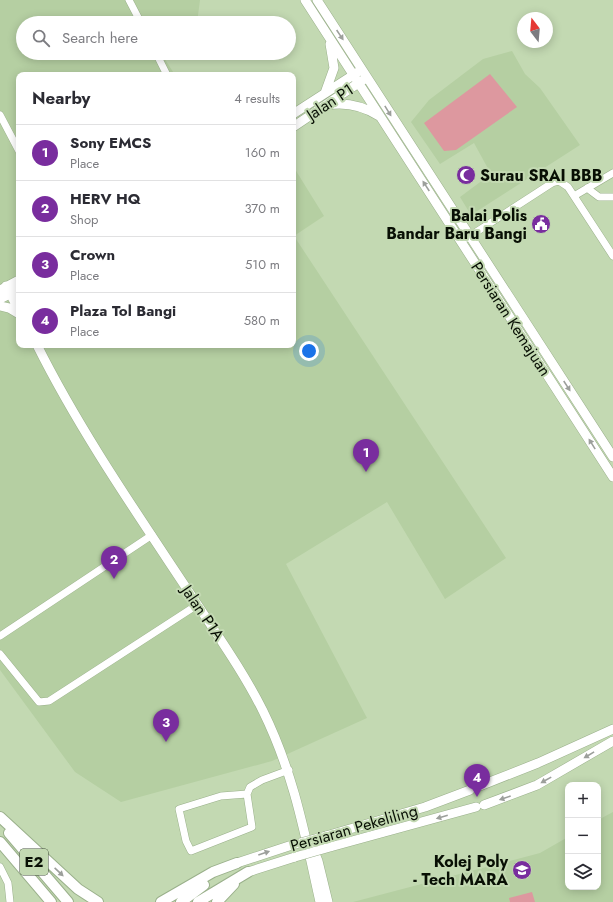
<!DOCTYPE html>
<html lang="en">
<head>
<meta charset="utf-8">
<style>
  :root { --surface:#fff; --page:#f7f7f7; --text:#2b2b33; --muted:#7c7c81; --line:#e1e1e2; --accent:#792d9e }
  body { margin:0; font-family:Jost,sans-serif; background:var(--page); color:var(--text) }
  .controls { position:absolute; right:12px; bottom:12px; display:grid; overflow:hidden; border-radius:8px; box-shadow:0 2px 10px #0003 }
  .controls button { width:36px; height:36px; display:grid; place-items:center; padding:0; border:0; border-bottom:1px solid var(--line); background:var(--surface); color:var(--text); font:20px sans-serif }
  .compass { position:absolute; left:517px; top:12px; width:36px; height:36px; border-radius:50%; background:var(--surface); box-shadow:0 2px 10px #0003; rotate:344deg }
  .you { position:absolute; left:309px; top:351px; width:14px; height:14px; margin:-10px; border:3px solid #fff; border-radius:50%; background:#1a73e8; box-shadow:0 0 0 6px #1a73e833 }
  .badge { display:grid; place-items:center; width:26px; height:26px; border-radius:50%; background:var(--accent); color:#fff; font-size:13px; font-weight:700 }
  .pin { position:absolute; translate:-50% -33px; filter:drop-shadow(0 1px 2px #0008) }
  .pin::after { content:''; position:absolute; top:21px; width:14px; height:12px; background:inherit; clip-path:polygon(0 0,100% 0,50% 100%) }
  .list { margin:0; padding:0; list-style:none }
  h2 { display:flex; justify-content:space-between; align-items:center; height:52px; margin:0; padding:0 16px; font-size:17px }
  h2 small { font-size:13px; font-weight:400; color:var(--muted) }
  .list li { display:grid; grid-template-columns:26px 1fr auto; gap:12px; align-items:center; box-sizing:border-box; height:56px; padding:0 16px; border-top:1px solid var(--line) }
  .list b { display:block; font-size:15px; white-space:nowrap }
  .list p { margin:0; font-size:13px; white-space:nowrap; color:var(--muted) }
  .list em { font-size:13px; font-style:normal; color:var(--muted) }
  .icon { flex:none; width:22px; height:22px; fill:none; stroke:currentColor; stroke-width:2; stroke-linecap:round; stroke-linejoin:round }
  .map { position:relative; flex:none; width:613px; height:902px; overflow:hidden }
  .search { position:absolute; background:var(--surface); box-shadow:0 2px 10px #0003; left:16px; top:16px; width:280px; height:44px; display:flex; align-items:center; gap:10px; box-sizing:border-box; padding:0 14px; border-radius:22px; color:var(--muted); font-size:15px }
  .panel { position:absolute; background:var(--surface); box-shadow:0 2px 10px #0003; left:16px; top:72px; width:280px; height:276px; border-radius:8px }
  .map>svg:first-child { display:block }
  .built { fill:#b5cfa2 }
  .green { fill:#dd989f }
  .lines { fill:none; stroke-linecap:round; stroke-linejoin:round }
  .minor-casing { stroke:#9ab08b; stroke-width:8 }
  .major-casing { stroke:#9ab08b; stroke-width:10 }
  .highway-casing { stroke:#9ab08b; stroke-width:12 }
  .minor { stroke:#fff; stroke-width:7 }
  .major { stroke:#fff; stroke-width:9 }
  .highway { stroke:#fff; stroke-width:10 }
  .major-bridge-casing { stroke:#9ab08b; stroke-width:10; stroke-linecap:butt }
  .major-bridge { stroke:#fff; stroke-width:9 }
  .oneway { fill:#9c9f9b }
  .labels { text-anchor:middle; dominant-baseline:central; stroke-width:4; stroke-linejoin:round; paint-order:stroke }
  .shield { fill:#c3d9b2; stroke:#404c38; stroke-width:1 }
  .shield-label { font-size:15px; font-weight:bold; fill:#080f04 }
  .street-label { font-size:16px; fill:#080f04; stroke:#c3d9b2 }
  .poi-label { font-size:16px; font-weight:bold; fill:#080f04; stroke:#c3d9b2; text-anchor:end }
</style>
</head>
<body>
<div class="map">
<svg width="613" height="902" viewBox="0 0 613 902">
  <rect width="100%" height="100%" fill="#c3d9b2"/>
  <!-- built -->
  <path class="built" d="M0,0H200L197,23H23V53H161L175,75H19V345H293V166L324,216L294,236L506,558L445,599L387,502L286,564L367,718L272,761L121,802L75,772L0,670Z
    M512,51L525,74L540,88L580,145L471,215L460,197L491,174L474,143L440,164L411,122L429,100L483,59Z
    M613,812V902H353L540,853L568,837V887H598V820Z"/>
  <!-- green -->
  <path class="green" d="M490,74L517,107L456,150L444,151L424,123Z
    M532,892L535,902H510L509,898Z"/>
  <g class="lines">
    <!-- minor casing -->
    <g class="minor-casing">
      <path id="minor" d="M129,0L141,23
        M156,53L167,75
        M0,115L19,151
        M587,188L599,197H613
        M574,196L613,173
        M467,238L552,183L559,181L568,187L613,256
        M0,636L152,535
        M0,654L39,702L49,701L197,605
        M247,794L221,796L179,809L186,841L191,851L252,827L247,794L250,787L262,780L289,770
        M0,867L8,883L10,902"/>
    </g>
    <!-- major casing -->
    <g class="major-casing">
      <path id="major" d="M305,0L613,477
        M317,0L613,457
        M325,93L334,68L330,44
        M328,105C347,102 363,106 379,116
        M293,114L358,72
        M293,127L363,80
        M6,286L19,310
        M0,290L19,280
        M0,299L19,289
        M0,306L9,308L19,314
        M37,345C82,435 141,519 197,604C220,639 244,673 263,711C294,774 305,835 320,902
        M477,787L538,763L613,729
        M484,805L537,785L613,741
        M326,836L425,807L470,790
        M330,847L476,807
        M313,849L318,861L328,902
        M237,863L292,845
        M248,872L295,857"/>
    </g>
    <!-- highway casing -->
    <g class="highway-casing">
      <path id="highway" d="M0,817L78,889L98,902
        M9,833L68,902
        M0,842L51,902
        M161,902L213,872L237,863
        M181,902L204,885
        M198,902L248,872
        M217,902L234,884"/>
    </g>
    <!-- minor -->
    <use href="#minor" class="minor"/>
    <!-- major -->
    <use href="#major" class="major"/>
    <!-- highway -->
    <use href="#highway" class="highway"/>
    <!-- major-bridge casing -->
    <g class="major-bridge-casing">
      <path id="major-bridge" d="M292,845L326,836
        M295,857L330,847"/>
    </g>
    <!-- major-bridge -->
    <use href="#major-bridge" class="major-bridge"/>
  </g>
  <!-- one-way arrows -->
  <defs><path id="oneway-solid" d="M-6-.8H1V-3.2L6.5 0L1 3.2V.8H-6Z"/></defs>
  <g class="oneway">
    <use href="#oneway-solid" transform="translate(340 35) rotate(56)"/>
    <use href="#oneway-solid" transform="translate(388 111) rotate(58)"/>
    <use href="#oneway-solid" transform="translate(426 186) rotate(-123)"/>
    <use href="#oneway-solid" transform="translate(567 386) rotate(57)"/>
    <use href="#oneway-solid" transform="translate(592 444) rotate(-122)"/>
    <use href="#oneway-solid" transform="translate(589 755) rotate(149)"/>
    <use href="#oneway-solid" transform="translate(546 780) rotate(151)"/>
    <use href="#oneway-solid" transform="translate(505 798) rotate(161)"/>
    <use href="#oneway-solid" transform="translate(442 817) rotate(164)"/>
    <use href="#oneway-solid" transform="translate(264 853) rotate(-19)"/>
    <use href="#oneway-solid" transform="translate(59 872) rotate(43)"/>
  </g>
  <!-- icons -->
  <defs>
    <g id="mosque-disc" transform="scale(1)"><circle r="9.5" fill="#792d9e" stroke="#c3d9b2"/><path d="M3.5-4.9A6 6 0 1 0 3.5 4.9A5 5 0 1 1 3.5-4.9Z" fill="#fff"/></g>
    <g id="civic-disc" transform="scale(1)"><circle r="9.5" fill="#792d9e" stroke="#c3d9b2"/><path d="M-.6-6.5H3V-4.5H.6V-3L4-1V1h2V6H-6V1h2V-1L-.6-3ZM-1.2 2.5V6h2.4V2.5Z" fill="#fff"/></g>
    <g id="university-disc" transform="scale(1)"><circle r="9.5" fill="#792d9e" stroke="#c3d9b2"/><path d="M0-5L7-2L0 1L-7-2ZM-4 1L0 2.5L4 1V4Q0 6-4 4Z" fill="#fff"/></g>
  </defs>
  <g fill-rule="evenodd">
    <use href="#mosque-disc" x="466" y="175"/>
    <use href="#civic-disc" x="541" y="224"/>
    <use href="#university-disc" x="522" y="870"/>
  </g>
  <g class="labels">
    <!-- shield labels -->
    <rect class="shield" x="20" y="849" width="28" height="26" rx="3"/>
    <g class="shield-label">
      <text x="34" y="862">E2</text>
    </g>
    <!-- street labels -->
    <g class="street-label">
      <text transform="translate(330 102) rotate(-33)">Jalan P1</text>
      <text transform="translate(511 319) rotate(57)">Persiaran Kemajuan</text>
      <text transform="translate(203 613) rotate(56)">Jalan P1A</text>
      <text transform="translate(354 828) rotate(-16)">Persiaran Pekeliling</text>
    </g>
    <!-- poi labels -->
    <g class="poi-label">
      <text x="480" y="175" text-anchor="start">Surau SRAI BBB</text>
      <text x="527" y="215">Balai Polis<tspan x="527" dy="18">Bandar Baru Bangi</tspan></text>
      <text x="508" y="861">Kolej Poly<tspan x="508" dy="18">- Tech MARA</tspan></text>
    </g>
  </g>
</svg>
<div class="controls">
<button>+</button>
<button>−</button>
<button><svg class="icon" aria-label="layers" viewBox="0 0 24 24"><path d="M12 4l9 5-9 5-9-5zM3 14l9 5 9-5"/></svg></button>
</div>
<svg class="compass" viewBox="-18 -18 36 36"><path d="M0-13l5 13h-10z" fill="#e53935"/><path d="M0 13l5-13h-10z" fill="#7c7c81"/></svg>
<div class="you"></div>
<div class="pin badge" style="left:366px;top:472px">1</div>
<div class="pin badge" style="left:114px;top:579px">2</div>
<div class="pin badge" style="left:166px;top:742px">3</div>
<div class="pin badge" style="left:477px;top:797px">4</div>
<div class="search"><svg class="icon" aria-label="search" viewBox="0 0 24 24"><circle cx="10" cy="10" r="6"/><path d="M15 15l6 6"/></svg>Search here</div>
<section class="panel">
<h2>Nearby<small>4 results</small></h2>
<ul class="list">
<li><span class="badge">1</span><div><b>Sony EMCS</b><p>Place</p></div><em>160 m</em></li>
<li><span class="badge">2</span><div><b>HERV HQ</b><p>Shop</p></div><em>370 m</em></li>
<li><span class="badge">3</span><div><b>Crown</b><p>Place</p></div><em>510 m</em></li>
<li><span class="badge">4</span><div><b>Plaza Tol Bangi</b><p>Place</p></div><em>580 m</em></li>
</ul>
</section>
</div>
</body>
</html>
